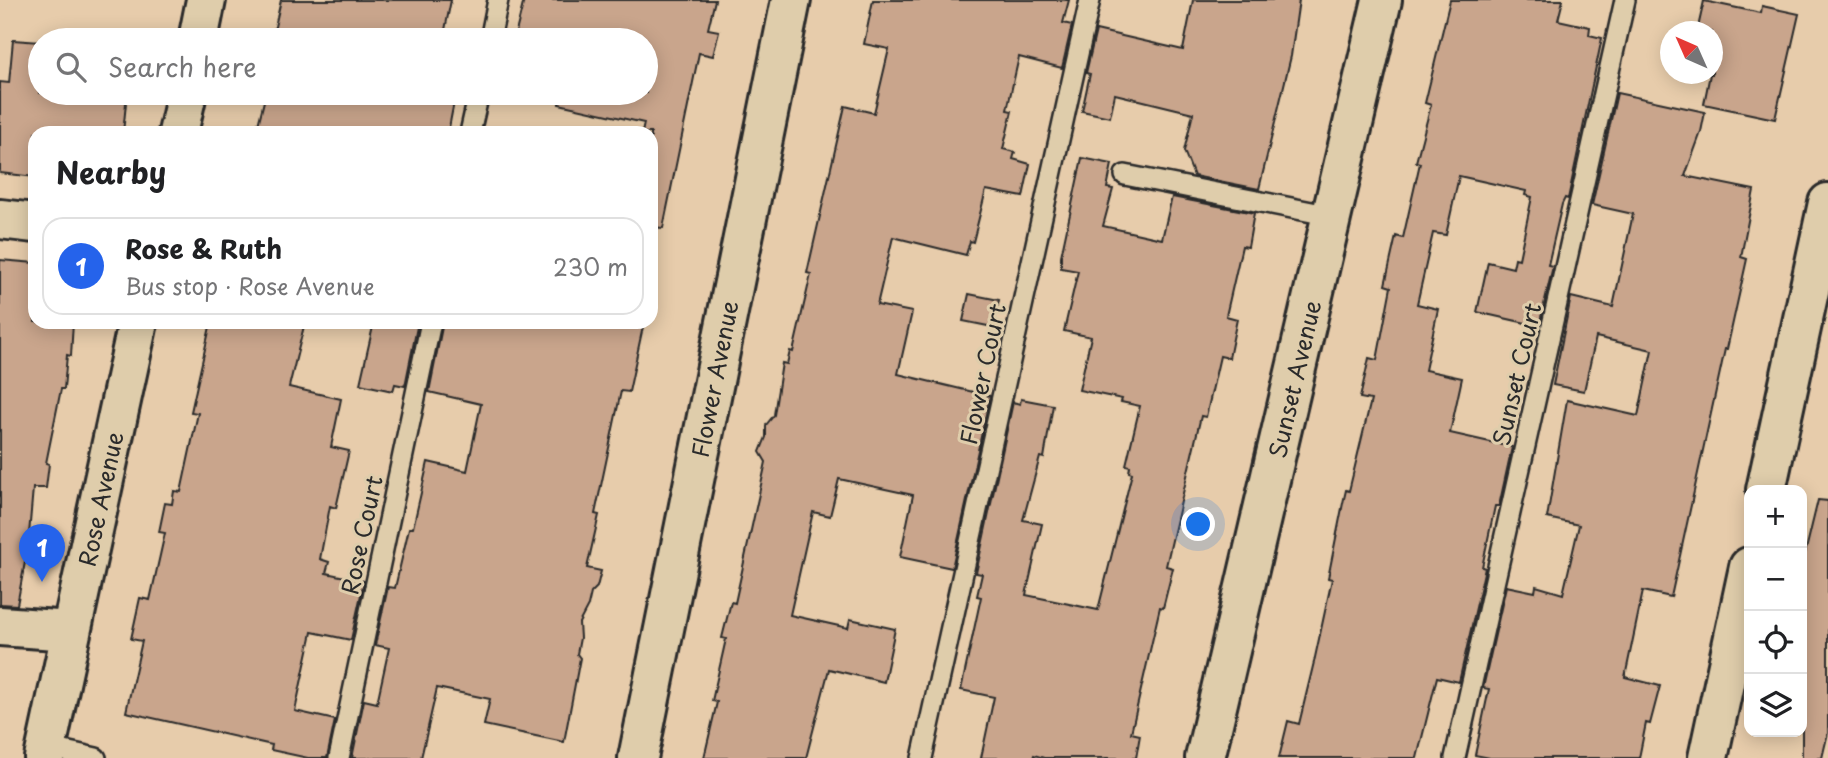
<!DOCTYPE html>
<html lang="en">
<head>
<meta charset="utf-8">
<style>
  :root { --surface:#fff; --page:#f6f6f6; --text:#202124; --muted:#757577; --line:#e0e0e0; --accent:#2563eb }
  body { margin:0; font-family:"Playpen Sans",sans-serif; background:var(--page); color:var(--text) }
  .controls { position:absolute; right:21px; bottom:21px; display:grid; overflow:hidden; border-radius:14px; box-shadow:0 4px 18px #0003 }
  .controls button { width:63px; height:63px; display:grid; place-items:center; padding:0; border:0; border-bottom:2px solid var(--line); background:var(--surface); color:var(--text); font:35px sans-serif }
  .compass { position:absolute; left:1660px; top:21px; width:63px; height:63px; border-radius:50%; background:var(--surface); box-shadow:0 4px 18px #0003; rotate:315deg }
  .you { position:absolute; left:1199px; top:525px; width:24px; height:24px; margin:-18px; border:5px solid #fff; border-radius:50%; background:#1a73e8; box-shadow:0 0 0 10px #1a73e833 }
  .badge { display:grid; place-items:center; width:46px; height:46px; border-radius:50%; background:var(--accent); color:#fff; font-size:23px; font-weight:700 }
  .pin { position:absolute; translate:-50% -58px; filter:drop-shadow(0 2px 4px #0008) }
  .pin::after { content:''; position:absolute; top:37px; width:24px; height:21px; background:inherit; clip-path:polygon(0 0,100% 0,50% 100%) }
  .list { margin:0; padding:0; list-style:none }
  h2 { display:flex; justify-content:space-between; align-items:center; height:91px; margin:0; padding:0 28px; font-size:30px }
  h2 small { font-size:23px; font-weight:400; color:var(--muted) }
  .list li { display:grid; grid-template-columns:46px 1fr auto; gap:21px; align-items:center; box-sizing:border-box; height:98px; margin:0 14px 14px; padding:0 14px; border:2px solid var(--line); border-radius:21px }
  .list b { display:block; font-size:26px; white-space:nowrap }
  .list p { margin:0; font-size:23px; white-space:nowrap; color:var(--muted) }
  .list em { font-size:23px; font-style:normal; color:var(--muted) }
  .icon { flex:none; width:38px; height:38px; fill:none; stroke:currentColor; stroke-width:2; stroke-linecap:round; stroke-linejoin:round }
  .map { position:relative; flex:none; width:1828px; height:758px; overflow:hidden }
  .search { position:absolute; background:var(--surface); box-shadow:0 4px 18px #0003; left:28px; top:28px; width:630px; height:77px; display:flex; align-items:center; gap:18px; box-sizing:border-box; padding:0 24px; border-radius:38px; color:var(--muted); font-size:26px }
  .panel { position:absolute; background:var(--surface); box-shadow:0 4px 18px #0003; left:28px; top:126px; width:630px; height:203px; border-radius:21px }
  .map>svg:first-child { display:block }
  .building { fill:#c9a58c; stroke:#2b2b2b; stroke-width:2 }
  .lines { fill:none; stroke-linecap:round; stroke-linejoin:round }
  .service-casing { stroke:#2b2b2b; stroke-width:24 }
  .minor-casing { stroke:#2b2b2b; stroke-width:44 }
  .tertiary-casing { stroke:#2b2b2b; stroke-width:44 }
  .service { stroke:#dfcdab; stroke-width:19 }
  .minor { stroke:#dfcdab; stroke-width:38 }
  .tertiary { stroke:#dfcdab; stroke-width:38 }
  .labels { text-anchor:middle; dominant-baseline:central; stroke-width:6; stroke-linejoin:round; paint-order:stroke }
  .street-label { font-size:23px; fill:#2b2b2b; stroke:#dfcdab }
</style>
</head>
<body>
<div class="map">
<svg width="1828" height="758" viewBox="0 0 1828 758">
  <rect width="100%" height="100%" fill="#e7ccab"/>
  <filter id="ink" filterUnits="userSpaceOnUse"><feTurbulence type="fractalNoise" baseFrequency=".0143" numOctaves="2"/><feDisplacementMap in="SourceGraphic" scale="14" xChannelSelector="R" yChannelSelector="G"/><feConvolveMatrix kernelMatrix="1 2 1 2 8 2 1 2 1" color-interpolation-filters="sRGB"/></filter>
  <g filter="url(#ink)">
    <!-- building -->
    <path class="building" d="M281,0H451L443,40H272Z
      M524,0H715L708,29L719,31L713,56L699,53L663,228L651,227V133H642L644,123L559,104L560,93H646V40H514Z
      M873,0H1069L1063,23L1072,25L1062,68L1019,57L1007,110L1012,111L1003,149L1015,152L1013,159L1030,164L1023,197L986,190L973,242L970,241L966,255L893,237L877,305L912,312L898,374L990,396L952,568L900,557L913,495L839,479L830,516L813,512L790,615L848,628L850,619L895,629L884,682L829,669L806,758H704L717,702L712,701L726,639L722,638L731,602L735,603L766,462L760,452L766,437V425L774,415L782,363L787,364L790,351L793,352L811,274L807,273L845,106L874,113L889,49L864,44Z
      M1193,0H1299L1291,56L1259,189L1194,176L1184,151L1193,113L1115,94L1110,117L1082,111L1090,74L1086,73L1096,30L1183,50Z
      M1450,0H1563L1558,20L1590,27L1589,35L1602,38L1568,199L1565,198L1562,204L1548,265L1553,266L1539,326L1477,312L1488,262L1513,268L1515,258L1519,259L1532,197L1525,195L1526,191L1459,176L1446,235L1433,233L1417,304L1438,309L1425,370L1462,378L1450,433L1512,447L1499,506H1495L1482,567L1485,568L1459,682L1437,677L1417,758H1279L1288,721L1299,724L1314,662L1332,579L1328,578L1343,503L1346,490L1349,491L1371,400L1360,398L1369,358L1377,360L1391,287L1385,285L1396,236L1403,238L1420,163L1416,162L1431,105L1425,103Z
      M1704,1L1761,13L1762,6L1799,14L1775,119L1704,104L1710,74H1712V32H1697Z
      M13,40L40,42V93H127L123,133H35V177L0,173V82L9,83Z
      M266,93H415L454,102L448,133H256Z
      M1617,93L1705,112L1701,132L1685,176L1754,190L1741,257L1747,259L1727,349H1725L1671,597L1643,591L1625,677L1660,686L1650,724L1646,723L1639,758H1490L1475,755L1489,689L1483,688L1506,586L1535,592L1536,586L1563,594L1579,525L1547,518L1567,400L1638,416L1652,350L1596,337L1584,391L1553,385L1571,297L1613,307L1633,214L1592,205Z
      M1082,158L1112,164L1107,188L1113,189L1103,226L1162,239L1172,197L1254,213L1248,247L1242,246L1226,316L1237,319L1229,358L1220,356L1206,417L1201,416L1166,566L1173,568L1163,608L1160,607L1131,733L1140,735L1136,758H1044L1034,755L1033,758H981L994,697L961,690L981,597L977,596L982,574L976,573L1013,402L1020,404L1021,399L1053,405L1044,458L1040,457L1023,520L1042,524L1026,595L1098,610L1132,473L1129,472L1130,466L1126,465L1140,406L1121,402L1122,399L1079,390L1091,337L1064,331L1078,271L1061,268V256Z
      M0,260L35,263V322H73L71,356L67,355L64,389H61L46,463L49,464L46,488H33L28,546L17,605L0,604Z
      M969,294L999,300L993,327L963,321Z
      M211,322H305L289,387L341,399L331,447L349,451L336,508L330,506L320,559L329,562L326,573L364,581L351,640L312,632L295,711L335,720L327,758H308L271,750L272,745L126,712L142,641L131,639L140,598L150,600L165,533L159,532L165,503L172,504L174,491L181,492L198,413L191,412Z
      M374,322H418L405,386L395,384L393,391L360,384Z
      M443,322H644L629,392L621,391L595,514L599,515L587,568L601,571L597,587L591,593L588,606L579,623L580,638L577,654L580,658L564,742L484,725L490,699L437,688L421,758H352L364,700L377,703L389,648L375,645L388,587L395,588L409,528H413L428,462L467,471L481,404L429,392Z
      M1818,500L1828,501V733L1822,758H1802V566Z"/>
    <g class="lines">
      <!-- service casing -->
      <g class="service-casing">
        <path id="service" d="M490,40L498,0
          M470,133L479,93
          M1125,175L1332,216
          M46,747L96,758
          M339,758L431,322
          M922,758L1090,0
          M1455,758L1625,0"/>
      </g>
      <!-- minor casing -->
      <g class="minor-casing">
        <path id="minor" d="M0,219L35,223
          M1766,490L1828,203
          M0,626L71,631
          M638,758L791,0
          M1205,758L1382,0
          M1708,758L1749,567"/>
      </g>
      <!-- tertiary casing -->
      <g class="tertiary-casing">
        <path id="tertiary" d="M198,40L206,0
          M178,133L187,93
          M44,758L138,322"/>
      </g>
      <!-- service -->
      <use href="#service" class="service"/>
      <!-- minor -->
      <use href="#minor" class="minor"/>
      <!-- tertiary -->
      <use href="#tertiary" class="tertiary"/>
    </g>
  </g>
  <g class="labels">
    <!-- street labels -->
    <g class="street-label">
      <text transform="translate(982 374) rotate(-78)">Flower Court</text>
      <text transform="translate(1516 374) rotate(-77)">Sunset Court</text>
      <text transform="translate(714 379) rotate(-79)">Flower Avenue</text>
      <text transform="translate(1294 379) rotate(-77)">Sunset Avenue</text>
      <text transform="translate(100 499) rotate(-78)">Rose Avenue</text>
      <text transform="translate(361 535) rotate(-78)">Rose Court</text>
    </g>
  </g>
</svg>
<div class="controls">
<button>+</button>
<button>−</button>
<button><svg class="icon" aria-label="locate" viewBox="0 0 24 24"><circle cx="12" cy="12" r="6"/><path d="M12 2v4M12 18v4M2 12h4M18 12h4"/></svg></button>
<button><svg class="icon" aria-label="layers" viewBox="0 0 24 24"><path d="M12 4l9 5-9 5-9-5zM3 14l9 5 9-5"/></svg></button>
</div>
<svg class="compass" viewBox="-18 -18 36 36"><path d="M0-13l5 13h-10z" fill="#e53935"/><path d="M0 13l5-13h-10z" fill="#757577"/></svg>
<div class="you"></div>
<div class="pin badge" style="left:42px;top:582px">1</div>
<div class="search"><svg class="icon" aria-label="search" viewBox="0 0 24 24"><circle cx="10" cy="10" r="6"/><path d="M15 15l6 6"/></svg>Search here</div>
<section class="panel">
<h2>Nearby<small></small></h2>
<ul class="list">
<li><span class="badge">1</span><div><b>Rose &amp; Ruth</b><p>Bus stop · Rose Avenue</p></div><em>230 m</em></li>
</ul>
</section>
</div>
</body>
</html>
